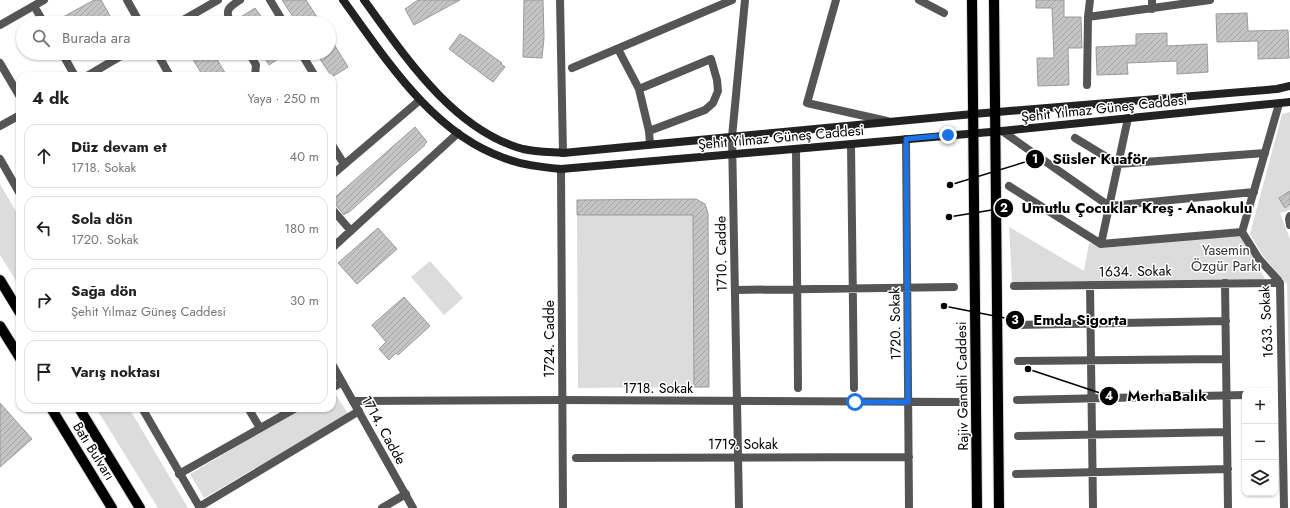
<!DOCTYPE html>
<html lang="tr">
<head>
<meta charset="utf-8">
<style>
  :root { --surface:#fff; --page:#f6f6f6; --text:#222; --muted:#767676; --line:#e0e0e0 }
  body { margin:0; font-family:Jost,sans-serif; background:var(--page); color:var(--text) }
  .controls { position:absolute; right:12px; bottom:12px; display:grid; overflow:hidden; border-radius:8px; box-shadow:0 1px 3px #0004 }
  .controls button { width:36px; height:36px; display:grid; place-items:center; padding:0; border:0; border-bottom:1px solid var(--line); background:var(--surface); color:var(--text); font:20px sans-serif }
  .stop { position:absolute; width:12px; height:12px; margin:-9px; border:3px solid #1a73e8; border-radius:50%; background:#fff }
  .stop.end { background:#1a73e8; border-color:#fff; box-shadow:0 1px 4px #0008 }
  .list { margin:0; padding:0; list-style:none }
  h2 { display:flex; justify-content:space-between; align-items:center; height:52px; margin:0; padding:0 16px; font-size:17px }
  h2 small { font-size:13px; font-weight:400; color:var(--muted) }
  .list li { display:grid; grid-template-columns:26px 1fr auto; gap:12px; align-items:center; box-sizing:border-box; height:64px; margin:0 8px 8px; padding:0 8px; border:1px solid var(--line); border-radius:12px }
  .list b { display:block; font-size:15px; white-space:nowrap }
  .list p { margin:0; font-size:13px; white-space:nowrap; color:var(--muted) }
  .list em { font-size:13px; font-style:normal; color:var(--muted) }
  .icon { flex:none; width:22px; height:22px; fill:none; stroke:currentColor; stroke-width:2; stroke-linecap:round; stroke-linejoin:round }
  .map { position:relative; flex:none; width:1290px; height:508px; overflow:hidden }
  .search { position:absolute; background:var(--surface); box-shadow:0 1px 3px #0004; left:16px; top:16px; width:320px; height:44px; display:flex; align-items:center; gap:10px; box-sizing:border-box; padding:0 14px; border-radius:22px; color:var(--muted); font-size:15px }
  .panel { position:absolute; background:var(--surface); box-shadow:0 1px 3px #0004; left:16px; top:72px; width:320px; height:340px; border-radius:12px }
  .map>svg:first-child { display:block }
  .green { fill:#dcdcdc }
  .building { fill:url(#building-hatch); stroke:#999 }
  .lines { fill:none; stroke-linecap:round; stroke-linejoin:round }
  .primary-casing { stroke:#dbdbdb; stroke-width:12 }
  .pedestrian { stroke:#555; stroke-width:8 }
  .minor { stroke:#555; stroke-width:8 }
  .tertiary { stroke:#555; stroke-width:8 }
  .secondary { stroke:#222; stroke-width:8 }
  .primary { stroke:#000; stroke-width:10 }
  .route { stroke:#1a73e8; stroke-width:5 }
  .labels { text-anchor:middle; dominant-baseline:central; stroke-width:3; stroke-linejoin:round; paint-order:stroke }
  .street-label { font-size:14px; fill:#000; stroke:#fff }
  .park-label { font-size:14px; fill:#333; stroke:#fff }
  .leader { fill:none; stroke:#000; stroke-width:1.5 }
  .callout-dot { fill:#000; stroke:#fff; stroke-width:1.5 }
  .mark-label { font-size:12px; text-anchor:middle; font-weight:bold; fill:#fff }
  .callout-label { font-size:15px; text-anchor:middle; font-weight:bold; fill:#000; stroke:#fff; stroke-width:3; stroke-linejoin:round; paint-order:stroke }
</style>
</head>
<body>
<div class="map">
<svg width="1290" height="508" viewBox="0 0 1290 508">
  <defs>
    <pattern id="building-hatch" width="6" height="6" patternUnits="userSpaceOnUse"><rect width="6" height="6" fill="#c4c4c4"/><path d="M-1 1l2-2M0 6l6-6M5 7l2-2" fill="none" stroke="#a7a7a7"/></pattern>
  </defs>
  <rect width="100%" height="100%" fill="#fff"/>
  <!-- green -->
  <path class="green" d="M1290,112V210L1280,213L1290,239V405L1287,284L1263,256L1250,234L1282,114Z
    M0,184L20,218V287L0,255Z
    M577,215H693L694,387L578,388Z
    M1009,227L1084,271L1089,243L1104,248L1240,235L1265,279L1012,282Z
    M430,261L463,298L444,315L411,277Z
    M332,390H333L348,414L204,498L190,474L302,408H332Z
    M96,408H129L188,508H158Z"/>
  <!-- building -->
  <path class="building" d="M94,0H101L114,23H66L63,17Z
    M282,0H306L321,23H297Z
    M418,0H460L414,25L405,9Z
    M524,0H543L544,38L542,58L523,57Z
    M1036,0H1064V17H1081L1082,48H1068L1069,85L1038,86L1037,58H1054L1052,8H1036Z
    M255,8L266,23H236V20Z
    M1247,13L1248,31L1288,30L1289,58L1258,59V41L1217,42L1216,14Z
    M1167,33V46L1207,44L1208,72L1177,74V61L1127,63L1128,74L1097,75L1096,47L1136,45V34Z
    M460,34L463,36H464L502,63L501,64L505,67L493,82L449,49Z
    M329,36L348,67L332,77L316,53H329Z
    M189,53H213L227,76H203Z
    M261,53H287L269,65Z
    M415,127L427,142L424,145H425L348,213L347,212L344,215L332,200Z
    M1290,191V204L1285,208L1279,198Z
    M696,199L705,204L708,213L709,387H694L693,215H577V200Z
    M378,228L397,249L357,284L338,263Z
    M404,297L430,326L398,355L396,353L389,360L379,349L386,342L372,325Z
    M0,403L32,439L0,467Z"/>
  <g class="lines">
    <!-- primary casing -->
    <g class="primary-casing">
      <path id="primary" d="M972,0L977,508
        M994,0L999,508
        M0,280L20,313
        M0,326L20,358
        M51,408L112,508
        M79,408L140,508"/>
    </g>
    <!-- pedestrian -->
    <path class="pedestrian" d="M178,23L218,0
      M248,408L260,428"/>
    <!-- minor -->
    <path class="minor" d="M270,0L284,23
      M836,0L807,103L887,121
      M919,0L944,13
      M34,6L44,23
      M1152,9V0
      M1088,17L1210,0
      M231,23C224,10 229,7 240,0
      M0,25L44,0
      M618,49L639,89L649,131L650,144
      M62,53L75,76
      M249,53L256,65L255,76
      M301,53L315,76
      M0,63L20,97
      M572,68L732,0
      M87,76L126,53
      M1087,85L1088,17L1090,0
      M639,89L711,59L717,80L718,91L713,103L705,110L649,131
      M1279,104L1242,232L1259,259L1278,280L1280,285L1284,508
      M0,126L20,115
      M1002,131L1109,206L1254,192
      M1075,138L1118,164L1265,153
      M906,139L909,508
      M851,144L854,388
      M332,145L344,164
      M796,149L798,388
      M0,159L20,194
      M332,175L420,100
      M1009,186L1101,244L1242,232
      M332,209L351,231
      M1290,216L1289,219L1290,225
      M1101,244L1128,118
      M332,248L458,133
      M1225,283L1228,508
      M1090,285L1093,508
      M1014,286L1280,283
      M735,290L954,287
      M1016,325L1226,321
      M1018,361L1226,359
      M332,388L342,382
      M1017,400L1245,395
      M353,401L562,400L962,402
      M142,408L200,508
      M1018,436L1227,432
      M576,458L909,457
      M179,474L296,408
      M1016,474L1228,469
      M199,507L359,411
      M382,508L406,494"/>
    <!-- tertiary -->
    <path class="tertiary" d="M127,0L140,23
      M560,0L563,153
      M157,53L170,76
      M561,169L563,508
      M332,364L413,508
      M739,508L732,137L745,0"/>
    <!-- secondary -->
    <path class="secondary" d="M343,0C386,59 432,133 504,158C522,165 541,167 561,169L1002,131L1290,102
      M364,0C404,55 453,130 523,149C536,152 550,152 563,153L973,114L1277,89L1290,86"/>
    <!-- primary -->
    <use href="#primary" class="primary"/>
  </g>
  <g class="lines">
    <!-- route -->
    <path class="route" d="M855,402H908L906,139L948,135"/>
  </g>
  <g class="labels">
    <!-- street labels -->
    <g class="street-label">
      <text transform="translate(1104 108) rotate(-6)">Şehit Yılmaz Güneş Caddesi</text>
      <text transform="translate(781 137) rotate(-5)">Şehit Yılmaz Güneş Caddesi</text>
      <text transform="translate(721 254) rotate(-91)">1710. Cadde</text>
      <text transform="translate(1135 271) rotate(-1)">1634. Sokak</text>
      <text transform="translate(1266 322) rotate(-93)">1633. Sokak</text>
      <text transform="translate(895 324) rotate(-91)">1720. Sokak</text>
      <text transform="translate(549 339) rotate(-90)">1724. Cadde</text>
      <text transform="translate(962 386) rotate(-91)">Rajiv Gandhi Caddesi</text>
      <text x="658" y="388">1718. Sokak</text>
      <text transform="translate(384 430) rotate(61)">1714. Cadde</text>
      <text x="743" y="444">1719. Sokak</text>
      <text transform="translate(94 451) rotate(58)">Batı Bulvarı</text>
    </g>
    <!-- park labels -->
    <g class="park-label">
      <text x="1226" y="250">Yasemin<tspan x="1226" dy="16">Özgür Parkı</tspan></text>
    </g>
  </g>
  <!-- callouts -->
  <path class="leader" d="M950 185L1035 159M949 217L1004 208M944 306L1015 320M1028 369L1109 396"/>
  <g class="callout-dot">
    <circle cx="950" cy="185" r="4"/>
    <circle cx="949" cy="217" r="4"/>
    <circle cx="944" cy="306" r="4"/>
    <circle cx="1028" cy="369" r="4"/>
    <circle cx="1035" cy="159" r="10"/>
    <circle cx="1004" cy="208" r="10"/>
    <circle cx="1015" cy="320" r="10"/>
    <circle cx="1109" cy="396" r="10"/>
  </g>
  <g class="mark-label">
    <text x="1035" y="163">1</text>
    <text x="1004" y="212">2</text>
    <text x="1015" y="324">3</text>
    <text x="1109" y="400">4</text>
  </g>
  <g class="callout-label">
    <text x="1100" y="164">Süsler Kuaför</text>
    <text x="1137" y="213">Umutlu Çocuklar Kreş - Anaokulu</text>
    <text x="1080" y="325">Emda Sigorta</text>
    <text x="1167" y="401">MerhaBalık</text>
  </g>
</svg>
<div class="controls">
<button>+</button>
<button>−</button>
<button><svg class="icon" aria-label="layers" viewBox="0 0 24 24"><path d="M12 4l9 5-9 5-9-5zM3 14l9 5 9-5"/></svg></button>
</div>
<div class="stop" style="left:855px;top:402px"></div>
<div class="stop end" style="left:948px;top:135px"></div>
<div class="search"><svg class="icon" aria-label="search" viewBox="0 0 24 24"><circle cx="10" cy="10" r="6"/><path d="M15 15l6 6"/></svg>Burada ara</div>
<section class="panel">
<h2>4 dk<small>Yaya · 250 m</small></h2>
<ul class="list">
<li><svg class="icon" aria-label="ahead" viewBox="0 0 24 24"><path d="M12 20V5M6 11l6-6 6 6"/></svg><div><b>Düz devam et</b><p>1718. Sokak</p></div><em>40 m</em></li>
<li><svg class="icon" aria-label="left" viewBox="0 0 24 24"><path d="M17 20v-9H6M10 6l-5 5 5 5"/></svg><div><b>Sola dön</b><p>1720. Sokak</p></div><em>180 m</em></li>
<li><svg class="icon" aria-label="right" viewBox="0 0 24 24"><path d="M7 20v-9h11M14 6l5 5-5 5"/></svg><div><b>Sağa dön</b><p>Şehit Yılmaz Güneş Caddesi</p></div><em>30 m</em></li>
<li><svg class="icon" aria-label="arrive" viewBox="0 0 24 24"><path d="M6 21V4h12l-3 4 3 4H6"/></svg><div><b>Varış noktası</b></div></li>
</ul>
</section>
</div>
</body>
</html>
